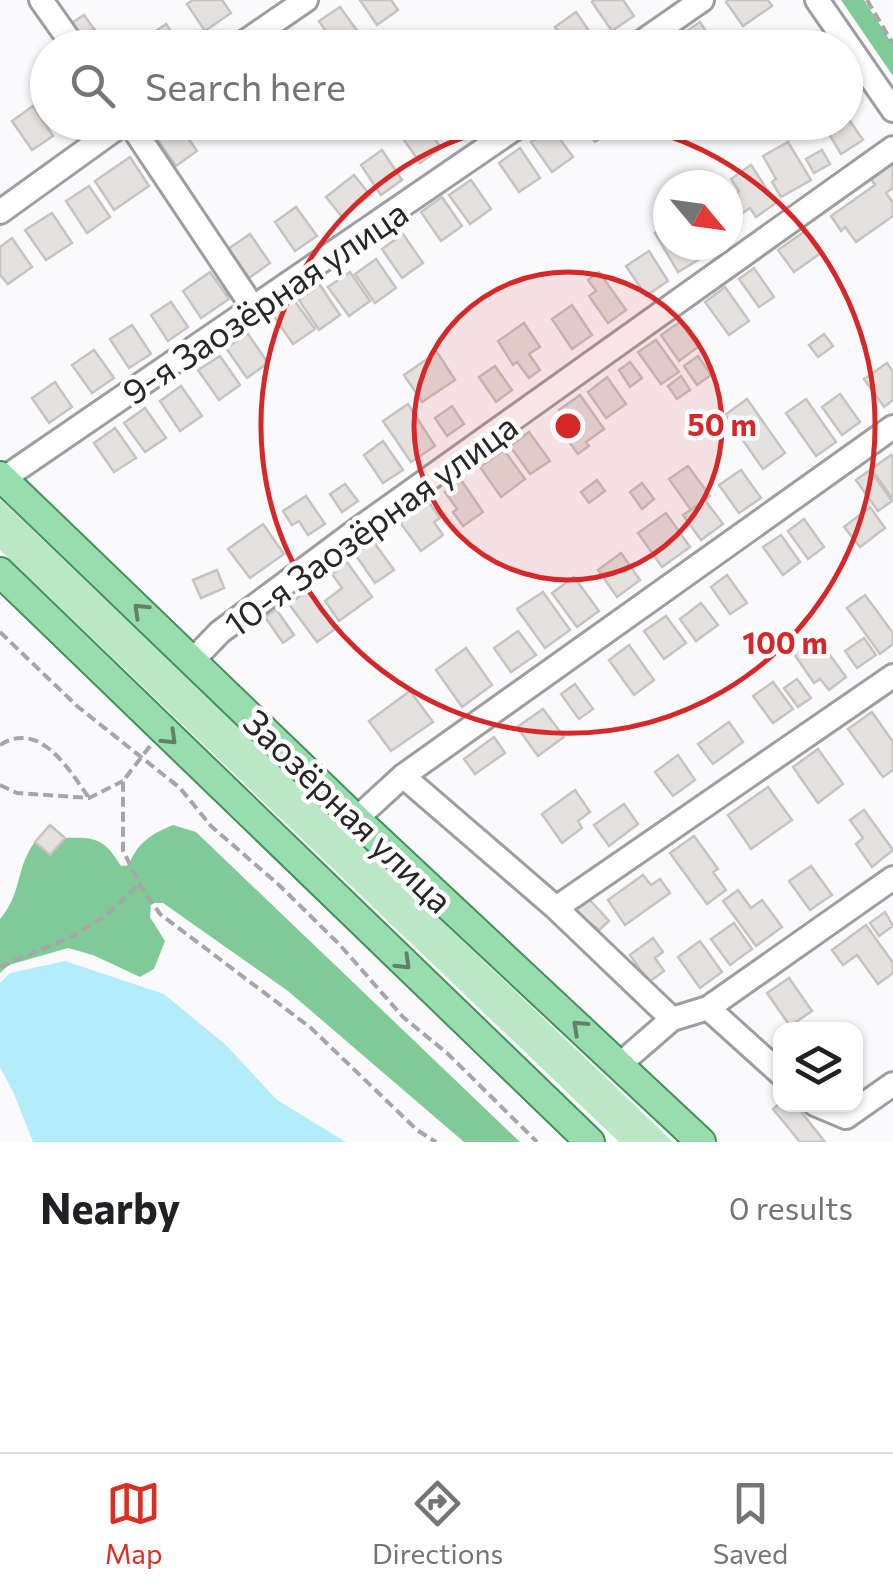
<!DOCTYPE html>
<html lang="en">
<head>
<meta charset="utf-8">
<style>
  :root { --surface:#fff; --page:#f2f2f2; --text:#202124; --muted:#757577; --line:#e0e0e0; --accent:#d93025 }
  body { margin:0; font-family:Commissioner,sans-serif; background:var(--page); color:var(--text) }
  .controls { position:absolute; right:30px; bottom:30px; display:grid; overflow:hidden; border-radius:20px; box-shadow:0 2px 8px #0004 }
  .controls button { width:90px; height:90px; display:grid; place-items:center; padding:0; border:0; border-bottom:2px solid var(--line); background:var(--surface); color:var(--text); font:50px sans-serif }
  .compass { position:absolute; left:653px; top:170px; width:90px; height:90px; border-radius:50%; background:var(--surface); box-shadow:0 2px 8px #0004; rotate:119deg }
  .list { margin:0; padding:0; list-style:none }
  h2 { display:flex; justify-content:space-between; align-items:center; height:130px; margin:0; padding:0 40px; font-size:42px }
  h2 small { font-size:32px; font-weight:400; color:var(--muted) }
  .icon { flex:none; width:55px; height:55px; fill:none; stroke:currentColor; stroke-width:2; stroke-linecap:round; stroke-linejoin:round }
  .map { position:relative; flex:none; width:893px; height:1142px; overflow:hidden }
  .search { position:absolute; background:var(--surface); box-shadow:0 2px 8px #0004; left:30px; right:30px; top:30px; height:110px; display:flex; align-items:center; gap:25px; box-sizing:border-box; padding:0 35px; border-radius:55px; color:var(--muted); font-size:38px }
  .sheet { height:310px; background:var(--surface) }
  nav { display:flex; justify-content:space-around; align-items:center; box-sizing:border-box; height:140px; border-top:2px solid var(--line); background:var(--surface); font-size:28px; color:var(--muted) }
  nav a { display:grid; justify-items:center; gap:5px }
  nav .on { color:var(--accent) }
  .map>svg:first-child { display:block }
  .green { fill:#bae8c7 }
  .forest { fill:#80ca98 }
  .water { fill:#b3edfb }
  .building { fill:#e4e1df; stroke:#c6c3c1; stroke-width:2.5 }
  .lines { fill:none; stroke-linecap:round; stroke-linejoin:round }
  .minor-casing { stroke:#9e9ea0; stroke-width:28 }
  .major-casing { stroke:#448f5c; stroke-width:32 }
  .path { stroke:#a6a6a9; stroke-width:4; stroke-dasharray:10 5; stroke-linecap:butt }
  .minor { stroke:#fff; stroke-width:22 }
  .major { stroke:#98ddae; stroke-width:28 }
  .oneway { stroke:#60826b }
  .ring { fill:none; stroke:#d62828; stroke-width:5 }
  .labels { text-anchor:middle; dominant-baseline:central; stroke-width:9; stroke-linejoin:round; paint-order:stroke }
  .street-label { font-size:35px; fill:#272628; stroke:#fff }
  .centre { fill:#d62828; stroke:#fff; stroke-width:5 }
  .ring-label { font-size:30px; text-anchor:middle; font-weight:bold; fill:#d62828; stroke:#fff; stroke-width:9; stroke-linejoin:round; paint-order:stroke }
</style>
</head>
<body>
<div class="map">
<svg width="893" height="1142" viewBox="0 0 893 1142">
  <rect width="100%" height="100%" fill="#fafafd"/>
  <!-- green -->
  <path class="green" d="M0,499L673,1142H619L0,550Z"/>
  <!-- forest -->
  <path class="forest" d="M841,0H864L893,45V76Z
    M173,825L196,832L520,1142H464L288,991L163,903H151L150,917L165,941L154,969L140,977L93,955L68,948L9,965L0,973V919C23,892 15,868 35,842L50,855L65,838C97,837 104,839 121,866L129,865C137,843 151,834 173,825Z"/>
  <!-- water -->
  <path class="water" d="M65,961L164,994L227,1046L277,1100L346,1142H33L14,1094L0,1067V983L10,973Z"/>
  <!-- building -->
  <path class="building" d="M193,0H222L231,13L205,31L187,4Z
    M360,0H391L398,10L377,25Z
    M595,0H623L634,16L612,31L592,2Z
    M728,0H768L772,6L743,26L726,2Z
    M340,7L361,36L344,48H337L319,21Z
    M576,12L596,41L588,48H569L555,27Z
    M84,15L99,36L85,46L70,24Z
    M700,22L717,48H686L678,37Z
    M166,24L182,48H159L150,35Z
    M33,106L53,136L32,150L12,121Z
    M850,121L863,140L841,154L829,134Z
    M177,122L197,151L176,166L155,136Z
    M416,122H423L441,148L420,163L400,134Z
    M582,122H613L617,127L595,142Z
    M552,128L573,157L552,172L531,142Z
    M788,142L811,180L781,197L772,182L776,179L763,156Z
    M520,148L540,178L519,192L499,163Z
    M382,150L402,180L381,195L361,165Z
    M822,150L830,164L814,173L806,159Z
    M130,157L149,186L114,210L95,181Z
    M893,163V188L886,193L893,203V216L856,242L845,227L841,231L831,216L875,185L871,179Z
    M751,165L776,203L756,217L750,208L738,216L728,201L739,191L731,179Z
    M354,175L370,195L342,217L326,197Z
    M471,180L491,209L470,224L449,195Z
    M89,186L110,217L87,233L66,201Z
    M442,197L462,226L441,241L421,212Z
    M296,207L317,236L295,251L275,222Z
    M52,213L72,243L46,260L25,230Z
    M668,225V245H696L703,257L678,272L655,233Z
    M805,231L821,253L794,272L778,250Z
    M250,234L270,263L249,278L228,249Z
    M403,234L423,263L402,278L382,249Z
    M12,238L32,267L8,284L0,275V247Z
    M649,251L668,281L646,296L626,266Z
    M376,259L396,288L375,303L355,274Z
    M754,268L774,297L759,307L739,279Z
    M210,272L229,299L201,318L183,291Z
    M350,272L370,301L349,316L328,287Z
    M599,272L626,310L608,323L589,296L596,291L588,280Z
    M320,285L340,315L319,330L299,300Z
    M725,287L749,321L729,335L705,302Z
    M294,300L315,329L293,344L273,315Z
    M171,302L188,327L168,341L151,315Z
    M572,305L592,335L572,349L552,319Z
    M680,322L698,347L679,361L661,335Z
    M524,323L540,347L529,354L540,370L529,378L517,362L513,365L498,341Z
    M132,325L151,354L129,368L110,339Z
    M248,334L268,363L247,378L226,348Z
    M824,334L833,346L818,357L809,345Z
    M656,340L679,372L661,384L638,352Z
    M94,350L114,378L92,393L72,365Z
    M437,352L455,380L422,402L404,375Z
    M220,356L240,385L219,400L198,370Z
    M698,356L711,375L697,385L684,366Z
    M630,362L642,378L630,387L619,370Z
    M887,363L893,372V400L884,407L864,379Z
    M495,366L512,390L496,402L479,377Z
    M681,376L690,390L677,399L668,386Z
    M607,377L626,404L606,418L588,392Z
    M55,382L72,407L49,423L32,398Z
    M181,386L202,416L180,431L160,401Z
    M840,394L860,422L842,435L822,407Z
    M580,395L604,429L586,442L589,446L578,454L563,434L572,428L559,410Z
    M747,399L785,453L763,469L725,415Z
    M806,399L836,442L816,456L786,413Z
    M408,404L435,446L411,462L383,421Z
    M452,406L464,424L447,436L435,418Z
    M145,408L166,438L145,452L124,423Z
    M115,428L136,458L114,472L94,443Z
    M529,432L550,461L530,474L510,446Z
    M383,441L403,470L383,483L364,455Z
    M504,450L525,479L501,497L480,467Z
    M891,455L893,458V499L871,469Z
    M688,466L710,496L691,510L669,479Z
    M741,470L761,498L739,513L719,485Z
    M870,470L892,501L878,511L856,480Z
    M461,480L483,512L463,526L453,512L457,509L445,492Z
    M597,480L605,491L589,503L581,492Z
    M642,483L654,499L642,509L630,492Z
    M345,484L358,501L342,512L330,494Z
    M306,496L325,524L308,535L299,521L292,525L283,511Z
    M705,500L723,524L701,540L683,515Z
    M428,501L440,518L434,522L443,535L421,551L399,521Z
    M870,507L885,528L860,547L844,527Z
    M666,513L690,547L662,567L638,533Z
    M804,519L824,547L808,559L788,531Z
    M263,524L284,554L250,578L228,549Z
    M781,535L800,562L783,575L763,547Z
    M373,541L394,570L375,583L355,554Z
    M621,553L640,580L617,597L598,570Z
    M347,562L372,597L339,621L325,601L342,588L332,574Z
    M217,570L224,588L201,598L193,580Z
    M727,575L747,603L730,614L711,587Z
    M574,577L599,611L577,627L552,593Z
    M308,590L335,629L317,642L289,604Z
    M543,592L570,630L545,648L517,609Z
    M865,595L893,633V644L880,654L847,608Z
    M701,603L718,625L696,641L680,619Z
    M276,609L294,635L283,643L265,617Z
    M666,616L686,643L664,659L644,631Z
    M518,631L536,655L511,672L494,648Z
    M804,638L812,649L821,643L846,677L829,690L820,679L814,683L790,648Z
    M864,638L876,655L857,668L845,651Z
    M629,645L654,680L634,695L609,660Z
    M466,648L492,685L462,707L436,670Z
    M797,679L811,698L798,707L784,688Z
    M773,682L793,709L773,723L753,696Z
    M575,684L593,709L579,719L561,694Z
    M410,691L433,722L391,751L369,721Z
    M543,709L564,737L538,756L517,727Z
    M872,712L893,742V770L883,777L848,729Z
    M729,722L743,742L713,764L698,744Z
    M494,737L505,753L475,774L464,759Z
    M818,749L843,784L818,803L793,767Z
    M678,755L695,780L673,796L655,772Z
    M768,787L792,820L751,849L728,815Z
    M575,790L590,812L578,821L582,828L562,843L542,814Z
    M624,804L638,824L609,846L594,825Z
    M864,810L893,850L872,867L856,844L863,838L850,820Z
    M50,825L65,838L50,855L35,842Z
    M694,836L718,869L713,872L726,890L707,904L670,853Z
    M811,866L832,895L810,910L789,881Z
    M643,875L651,885L660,879L670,893L625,925L608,900Z
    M738,890L751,908L762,900L782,927L756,946L723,901Z
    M589,899L609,921L599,930L573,910Z
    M885,912L893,926L879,936L870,923Z
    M734,923L752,949L730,965L711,939Z
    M866,925L893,963V973L878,984L857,955L843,965L832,950Z
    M653,938L663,952L655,958L664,971L649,982L630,955Z
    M700,941L722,972L700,988L678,957Z
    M789,978L812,1011L790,1026L767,993Z
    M780,1103L795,1104L825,1142H800L773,1109Z"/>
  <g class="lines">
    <!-- minor casing -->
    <g class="minor-casing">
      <path id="minor" d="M41,0L75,48
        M817,0L893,110
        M236,48L306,0
        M633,48L702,0
        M129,122L254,309
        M0,212L125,122
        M3,479L524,122
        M192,661L220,632L357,530L893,148
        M403,776L556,908L672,1019
        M356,819L403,776L893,427
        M556,908L893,676
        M708,1008L780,1073
        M619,1065L672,1019L708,1008L893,878
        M815,1104L846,1117L893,1084"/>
    </g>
    <!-- major casing -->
    <g class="major-casing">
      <path id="major" d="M0,476L356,819L701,1142
        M0,572L590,1142"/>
    </g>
    <!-- path -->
    <path class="path" d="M867,0L893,44
      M0,632L77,706L180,788L211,826L279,885L340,945L403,1017L447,1053L537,1142
      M0,745C40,719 70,771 89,798
      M150,746L123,781V850L139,884L160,914L311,1028L417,1130L436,1142
      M0,785L17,793L89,798L123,781
      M0,967L73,936L108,914L139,884"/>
    <!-- minor -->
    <use href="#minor" class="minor"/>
    <!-- major -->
    <use href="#major" class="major"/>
  </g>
  <!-- one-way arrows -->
  <defs><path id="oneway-chevron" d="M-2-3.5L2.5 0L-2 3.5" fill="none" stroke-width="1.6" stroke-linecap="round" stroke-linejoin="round" transform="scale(2.5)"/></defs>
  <g class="oneway">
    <use href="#oneway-chevron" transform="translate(140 610) rotate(-136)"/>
    <use href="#oneway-chevron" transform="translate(170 738) rotate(44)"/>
    <use href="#oneway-chevron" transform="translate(404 963) rotate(44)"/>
    <use href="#oneway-chevron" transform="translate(579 1027) rotate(-137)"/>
  </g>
  <!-- distance rings -->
  <circle cx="568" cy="426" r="154" fill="#d62828" fill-opacity=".12"/>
  <g class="ring">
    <circle cx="568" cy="426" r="154"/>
    <path d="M616 123A307 307 0 1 1 520 123"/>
  </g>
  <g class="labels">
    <!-- street labels -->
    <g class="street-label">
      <text transform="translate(264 301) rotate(-34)">9-я Заозёрная улица</text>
      <text transform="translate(370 524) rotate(-36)">10-я Заозёрная улица</text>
      <text transform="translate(349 810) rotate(44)">Заозёрная улица</text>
    </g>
  </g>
  <circle cx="568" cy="426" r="15" class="centre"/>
  <g class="ring-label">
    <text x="722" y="436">50 m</text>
    <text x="785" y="654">100 m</text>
  </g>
</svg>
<div class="controls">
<button><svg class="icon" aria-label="layers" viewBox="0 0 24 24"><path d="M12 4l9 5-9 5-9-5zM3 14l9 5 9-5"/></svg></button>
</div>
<svg class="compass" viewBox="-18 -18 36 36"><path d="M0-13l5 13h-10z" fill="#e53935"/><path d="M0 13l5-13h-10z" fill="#757577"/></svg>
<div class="search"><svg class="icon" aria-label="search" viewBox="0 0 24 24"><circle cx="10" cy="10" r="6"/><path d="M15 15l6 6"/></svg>Search here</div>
</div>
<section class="sheet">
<h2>Nearby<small>0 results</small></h2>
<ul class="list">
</ul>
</section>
<nav>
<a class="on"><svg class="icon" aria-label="map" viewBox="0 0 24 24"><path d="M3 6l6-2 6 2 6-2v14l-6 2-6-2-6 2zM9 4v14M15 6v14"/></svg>Map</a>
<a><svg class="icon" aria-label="directions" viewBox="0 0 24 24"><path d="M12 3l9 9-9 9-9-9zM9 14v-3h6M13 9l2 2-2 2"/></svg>Directions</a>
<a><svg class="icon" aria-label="saved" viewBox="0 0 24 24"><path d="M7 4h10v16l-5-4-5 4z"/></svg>Saved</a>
</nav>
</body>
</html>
